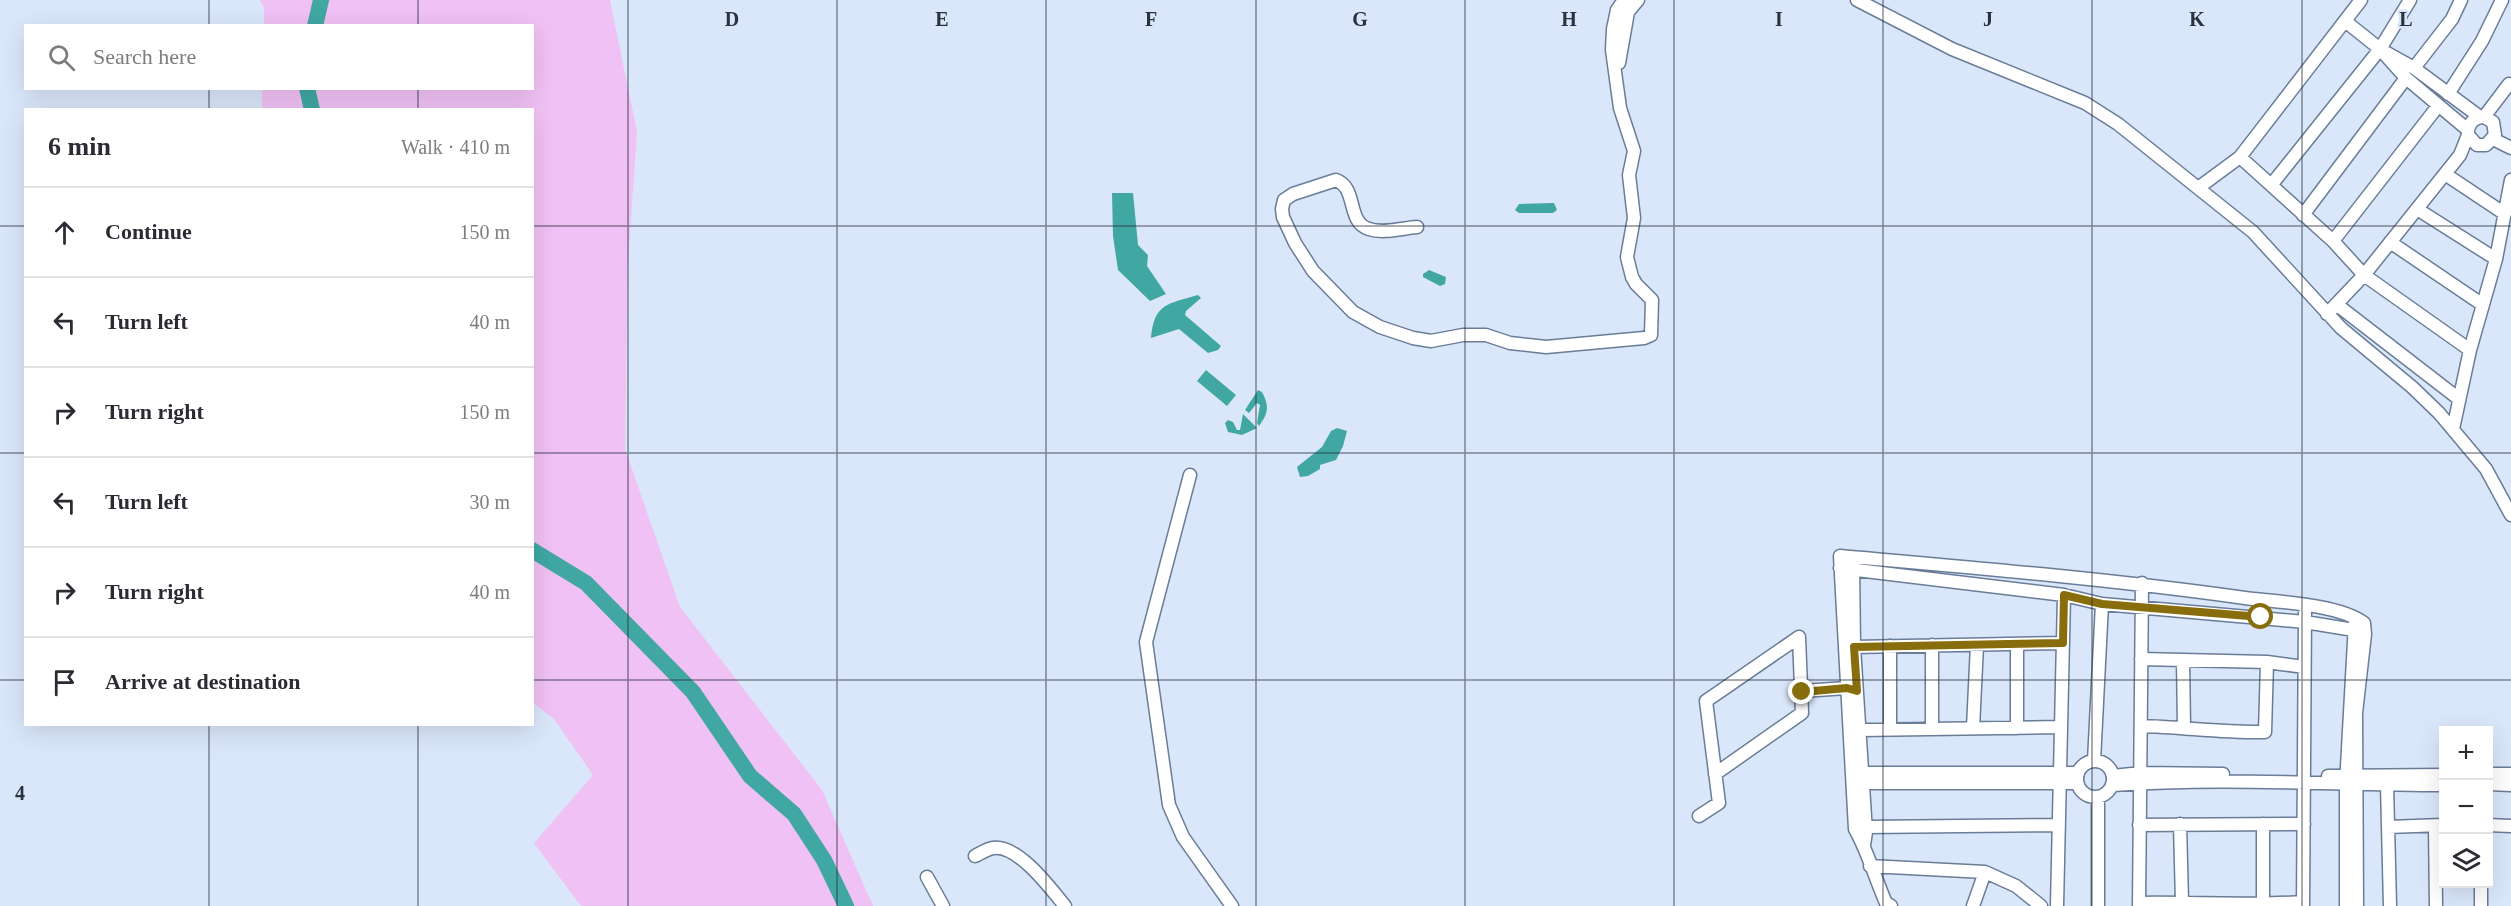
<!DOCTYPE html>
<html lang="en">
<head>
<meta charset="utf-8">
<style>
  :root { --surface:#fff; --page:#f2f2f3; --text:#2b2b33; --muted:#7c7c81; --line:#e1e1e2 }
  body { margin:0; font-family:"Times New Roman",serif; background:var(--page); color:var(--text) }
  .controls { position:absolute; right:18px; bottom:18px; display:grid; overflow:hidden; border-radius:0px; box-shadow:0 6px 24px #0002 }
  .controls button { width:54px; height:54px; display:grid; place-items:center; padding:0; border:0; border-bottom:2px solid var(--line); background:var(--surface); color:var(--text); font:30px sans-serif }
  .stop { position:absolute; width:18px; height:18px; margin:-14px; border:4px solid #886d0c; border-radius:50%; background:#fff }
  .stop.end { background:#886d0c; border-color:#fff; box-shadow:0 2px 6px #0008 }
  .list { margin:0; padding:0; list-style:none }
  h2 { display:flex; justify-content:space-between; align-items:center; height:78px; margin:0; padding:0 24px; font-size:26px }
  h2 small { font-size:20px; font-weight:400; color:var(--muted) }
  .list li { display:grid; grid-template-columns:39px 1fr auto; gap:18px; align-items:center; box-sizing:border-box; height:90px; padding:0 24px; border-top:2px solid var(--line) }
  .list b { display:block; font-size:22px; white-space:nowrap }
  .list em { font-size:20px; font-style:normal; color:var(--muted) }
  .icon { flex:none; width:33px; height:33px; fill:none; stroke:currentColor; stroke-width:2; stroke-linecap:round; stroke-linejoin:round }
  .map { position:relative; flex:none; width:2511px; height:906px; overflow:hidden }
  .search { position:absolute; background:var(--surface); box-shadow:0 6px 24px #0002; left:24px; top:24px; width:510px; height:66px; display:flex; align-items:center; gap:15px; box-sizing:border-box; padding:0 21px; border-radius:0px; color:var(--muted); font-size:22px }
  .panel { position:absolute; background:var(--surface); box-shadow:0 6px 24px #0002; left:24px; top:108px; width:510px; height:618px; border-radius:0px }
  .map>svg:first-child { display:block }
  .green { fill:#f0c1f4 }
  .water { fill:#40a7a2 }
  .lines { fill:none; stroke-linecap:round; stroke-linejoin:round }
  .river { stroke:#40a7a2; stroke-width:16 }
  .minor-casing { stroke:#697c98; stroke-width:15 }
  .minor { stroke:#fff; stroke-width:12 }
  .route { stroke:#886d0c; stroke-width:8 }
  .grid { fill:none; stroke:#2a323e; stroke-width:1.5; stroke-opacity:0.55 }
  .grid-label { font-size:20px; text-anchor:middle; font-weight:bold; fill:#2a323e; stroke:#dae7fa; stroke-width:5; stroke-linejoin:round; paint-order:stroke }
</style>
</head>
<body>
<div class="map">
<svg width="2511" height="906" viewBox="0 0 2511 906">
  <rect width="100%" height="100%" fill="#dae7fa"/>
  <!-- green -->
  <path class="green" d="M260,0H610L637,132L628,262L625,449L680,607L822,790L873,906H581L534,843L593,775L554,719L533,703L532,110L262,109V89L532,88V26L264,25V8Z"/>
  <!-- water -->
  <path class="water" d="M1112,193H1133L1138,245L1148,255L1147,266L1166,294L1150,301L1118,270L1113,236Z
    M1554,203L1557,210L1553,213H1519L1515,210L1519,204Z
    M1429,270L1446,277L1445,284L1440,286L1423,277V274Z
    M1198,295L1201,298L1186,311L1185,315L1221,346L1218,350L1208,353L1179,329L1151,338C1154,303 1168,304 1198,295Z
    M1206,370L1236,395L1227,406L1197,381Z
    M1258,390L1262,392C1269,405 1269,413 1259,426L1257,423L1260,405L1257,403L1249,413L1245,410Z
    M1243,414L1257,428L1242,435L1228,432L1225,423L1228,420L1233,422L1237,430H1240Z
    M1337,428L1347,431L1343,446L1336,460L1320,465V469L1308,476L1300,477L1297,467L1322,447L1331,431Z"/>
  <g class="lines">
    <!-- river -->
    <path class="river" d="M315,26L321,0
      M307,88L312,110
      M532,550L586,583L693,692L750,776L794,814L824,860L846,906"/>
    <!-- minor casing -->
    <g class="minor-casing">
      <path id="minor" d="M1857,0L1952,49L2085,103L2118,124L2253,232L2341,328L2412,387L2439,413L2486,469L2511,515
        M2345,21L2380,49L2406,78L2468,130
        M2387,53L2414,68L2480,117
        M1619,63L1628,12L1638,0
        M2414,68L2452,19L2461,0
        M2448,94L2482,41L2502,0
        M2484,117L2493,122L2495,135L2486,145H2477L2468,135C2467,124 2474,117 2484,117L2509,84
        M2493,139L2511,148
        M2240,157L2333,241L2364,275L2470,350
        M2445,174L2505,214
        M2272,184L2380,49L2410,0
        M2198,188L2240,157L2361,0
        M2417,209L2496,259
        M2303,215L2406,78
        M1417,227C1403,228 1383,234 1369,229C1346,222 1358,188 1336,180L1293,194L1284,200L1282,209L1283,217L1295,243L1313,271L1353,312L1380,327L1413,338L1431,341L1463,335H1486L1510,343L1546,347L1644,338L1651,335L1652,300L1636,284L1632,277L1627,257L1634,218L1629,175L1634,151L1620,108L1612,50L1613,29L1617,10L1624,0
        M2333,241L2438,106
        M2390,242L2483,305
        M2336,304L2459,399
        M2327,314L2364,275L2460,155L2468,135
        M2453,429L2470,350L2496,259L2511,180
        M1190,475L1146,642L1169,805L1183,837L1232,906
        M1853,562L1854,647L1866,832L1864,845
        M1840,568L2064,595L2102,604L2305,622L2354,630L2365,634
        M2017,644V728
        M1890,646V729
        M1854,647L2063,643
        M2141,659L2267,662L2304,667
        M2183,660L2184,727
        M1802,691L1847,688L1853,690
        M2141,726C2183,727 2224,733 2265,732L2267,662
        M1973,728L1977,645
        M1932,729V645
        M1860,730L2061,727
        M2077 779a18 18 0 1 1 36 0a18 18 0 1 1-36 0Z
        M2094,761L2102,604
        M1863,773H2077
        M2488,774H2511
        M2113,776L2141,773L2223,774
        M2328,776L2444,775
        M1864,783H2077
        M2488,784L2511,785
        M2113,785C2223,777 2333,785 2444,785
        M2387,785L2390,906
        M2098,798V906
        M1699,816L1719,803L1706,701L1799,637L1802,713L1715,774
        M2180,824L2182,902
        M2139,825L2304,824
        M2488,825L2511,826
        M2435,826L2436,906
        M1866,827L2059,825
        M2388,827L2442,825
        M975,856C981,853 987,849 993,848C1018,844 1051,889 1065,906
        M1870,866L1985,872L2016,886L2041,906
        M927,877L943,906
        M2481,884V906
        M2139,903C2194,902 2248,906 2303,902
        M2263,905V824
        M1891,906L1886,903C1875,878 1868,852 1855,829L1840,556C1976,568 2110,579 2245,598C2277,602 2339,604 2364,623L2365,634L2356,713L2357,906
        M1973,906L1985,872
        M2057,906L2064,595
        M2139,906L2142,583
        M2303,906L2305,613
        M2346,906V785L2355,623"/>
    </g>
    <!-- minor -->
    <use href="#minor" class="minor"/>
  </g>
  <g class="lines">
    <!-- route -->
    <path class="route" d="M1802,692L1847,688L1857,691L1854,647L2063,643L2064,595L2102,604L2261,617"/>
  </g>
  <!-- grid -->
  <path class="grid" d="M209,0V26M418,0V26M628,0V906M837,0V906M1046,0V906M1256,0V906M1465,0V906M1674,0V906M1883,0V906M2092,0V906M2302,0V906M209,88V110M418,88V110M0,226H26M532,226H2511M0,453H26M532,453H2511M0,680H26M532,680H2511M209,724V906M418,724V906"/>
  <g class="grid-label">
    <text x="732" y="26">D</text>
    <text x="942" y="26">E</text>
    <text x="1151" y="26">F</text>
    <text x="1360" y="26">G</text>
    <text x="1569" y="26">H</text>
    <text x="1779" y="26">I</text>
    <text x="1988" y="26">J</text>
    <text x="2197" y="26">K</text>
    <text x="2406" y="26">L</text>
    <text x="20" y="800">4</text>
  </g>
</svg>
<div class="controls">
<button>+</button>
<button>−</button>
<button><svg class="icon" aria-label="layers" viewBox="0 0 24 24"><path d="M12 4l9 5-9 5-9-5zM3 14l9 5 9-5"/></svg></button>
</div>
<div class="stop" style="left:2261px;top:617px"></div>
<div class="stop end" style="left:1802px;top:692px"></div>
<div class="search"><svg class="icon" aria-label="search" viewBox="0 0 24 24"><circle cx="10" cy="10" r="6"/><path d="M15 15l6 6"/></svg>Search here</div>
<section class="panel">
<h2>6 min<small>Walk · 410 m</small></h2>
<ul class="list">
<li><svg class="icon" aria-label="ahead" viewBox="0 0 24 24"><path d="M12 20V5M6 11l6-6 6 6"/></svg><div><b>Continue</b></div><em>150 m</em></li>
<li><svg class="icon" aria-label="left" viewBox="0 0 24 24"><path d="M17 20v-9H6M10 6l-5 5 5 5"/></svg><div><b>Turn left</b></div><em>40 m</em></li>
<li><svg class="icon" aria-label="right" viewBox="0 0 24 24"><path d="M7 20v-9h11M14 6l5 5-5 5"/></svg><div><b>Turn right</b></div><em>150 m</em></li>
<li><svg class="icon" aria-label="left" viewBox="0 0 24 24"><path d="M17 20v-9H6M10 6l-5 5 5 5"/></svg><div><b>Turn left</b></div><em>30 m</em></li>
<li><svg class="icon" aria-label="right" viewBox="0 0 24 24"><path d="M7 20v-9h11M14 6l5 5-5 5"/></svg><div><b>Turn right</b></div><em>40 m</em></li>
<li><svg class="icon" aria-label="arrive" viewBox="0 0 24 24"><path d="M6 21V4h12l-3 4 3 4H6"/></svg><div><b>Arrive at destination</b></div></li>
</ul>
</section>
</div>
</body>
</html>
